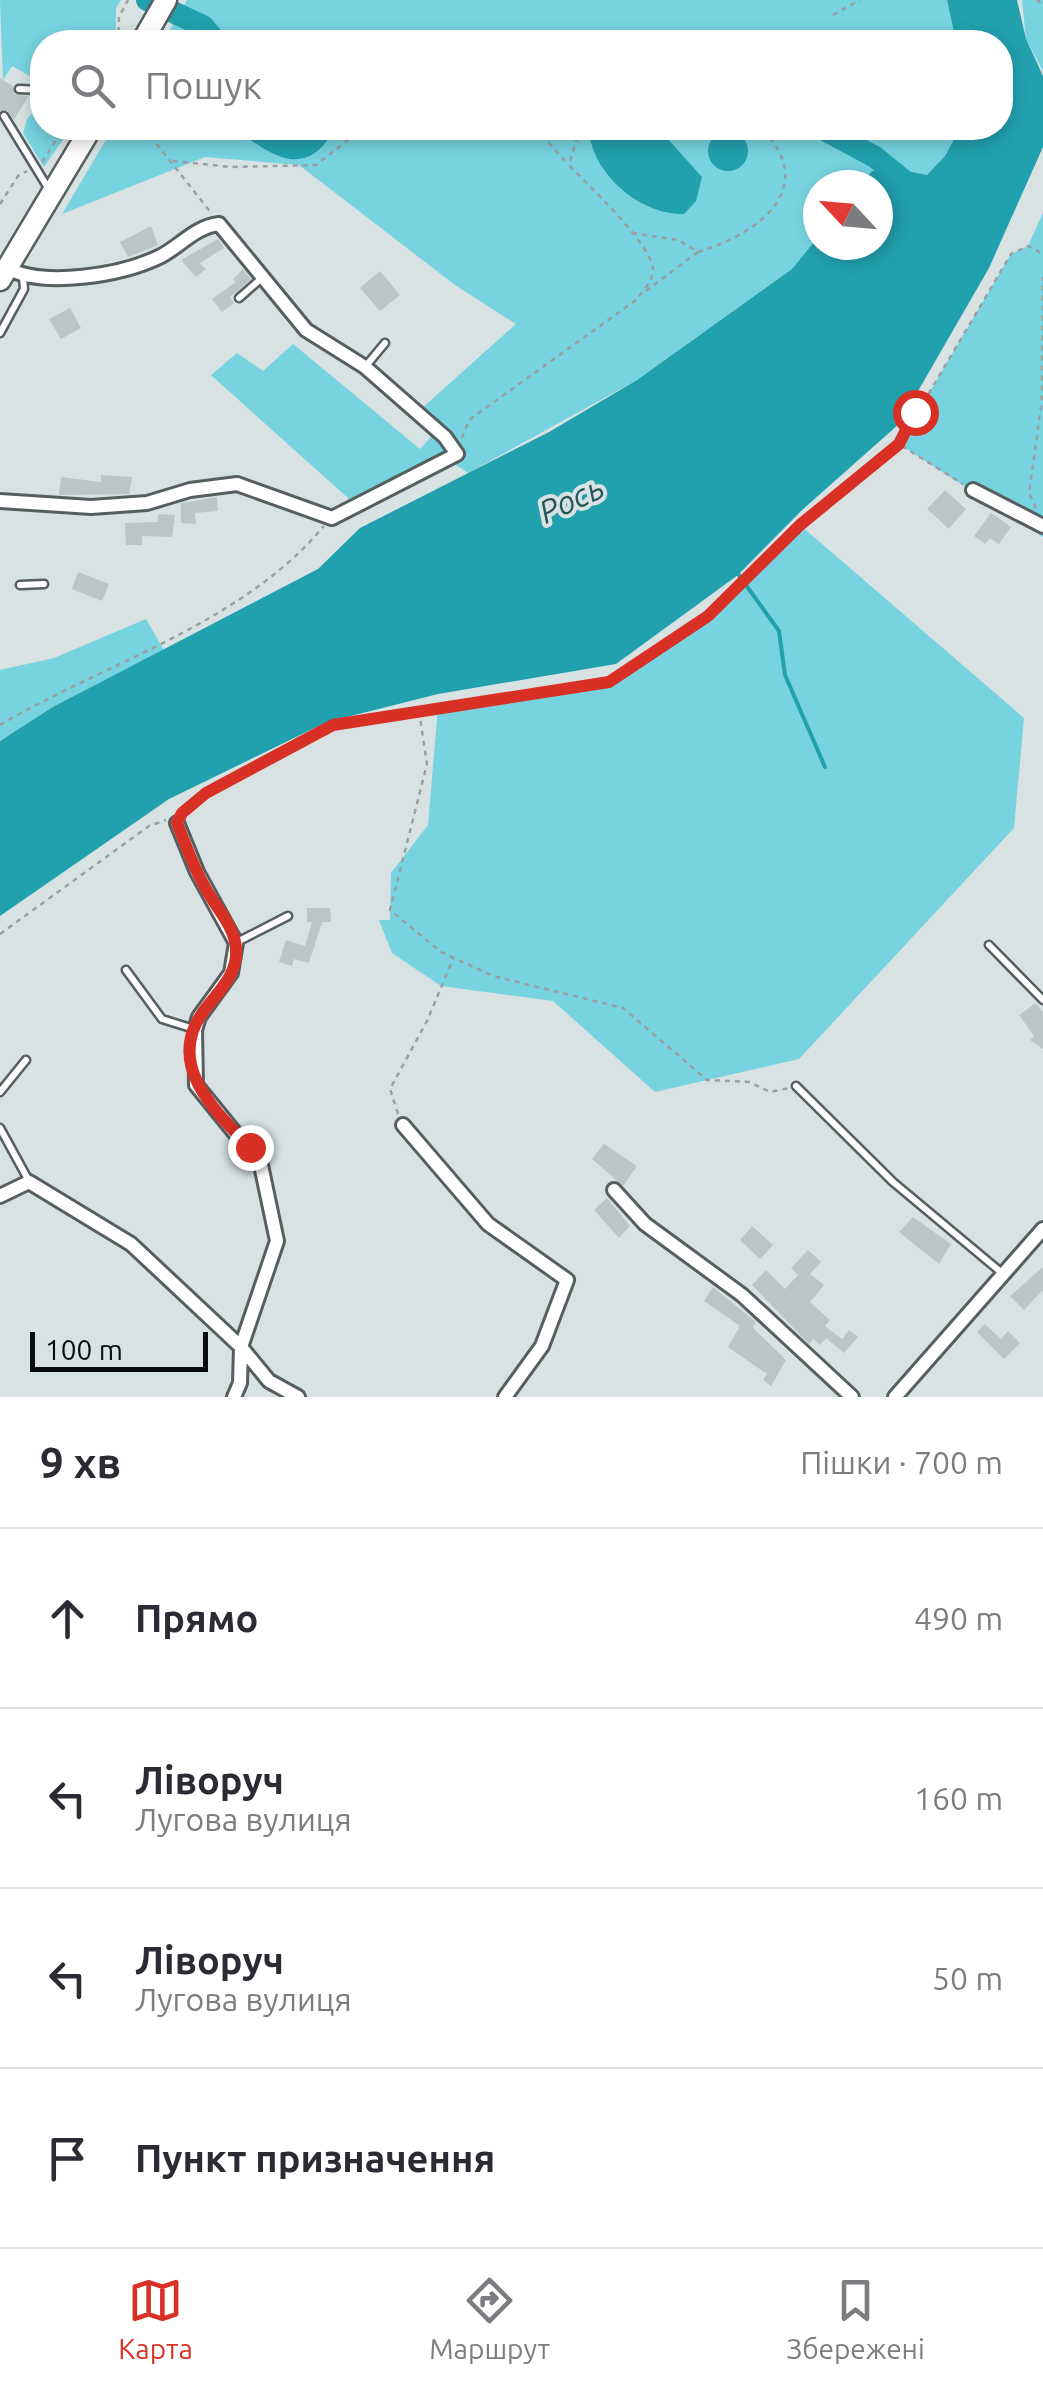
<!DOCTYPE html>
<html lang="uk">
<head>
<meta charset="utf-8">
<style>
  :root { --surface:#fff; --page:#f7f7f7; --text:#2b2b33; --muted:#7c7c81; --line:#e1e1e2; --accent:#d93025 }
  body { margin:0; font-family:Ubuntu,sans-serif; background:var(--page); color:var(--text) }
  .compass { position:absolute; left:803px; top:170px; width:90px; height:90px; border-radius:50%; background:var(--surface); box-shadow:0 5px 15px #0003; rotate:296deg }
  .scale { position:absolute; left:30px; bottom:25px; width:178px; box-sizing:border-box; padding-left:10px; border:5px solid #090c0c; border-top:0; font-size:28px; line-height:35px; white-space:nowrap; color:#090c0c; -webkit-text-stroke:8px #d8e2e3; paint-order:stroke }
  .stop { position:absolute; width:30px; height:30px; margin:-22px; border:8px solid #d93025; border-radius:50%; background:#fff }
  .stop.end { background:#d93025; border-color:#fff; box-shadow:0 2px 10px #0008 }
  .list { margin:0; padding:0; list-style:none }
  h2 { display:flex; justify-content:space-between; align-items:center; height:130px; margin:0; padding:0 40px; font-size:42px }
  h2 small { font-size:32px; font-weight:400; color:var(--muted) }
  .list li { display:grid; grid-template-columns:65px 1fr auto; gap:30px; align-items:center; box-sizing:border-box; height:180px; padding:0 40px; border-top:2px solid var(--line) }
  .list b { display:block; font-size:38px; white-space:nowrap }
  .list p { margin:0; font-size:32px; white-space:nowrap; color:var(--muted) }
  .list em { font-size:32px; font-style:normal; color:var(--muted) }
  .icon { flex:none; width:55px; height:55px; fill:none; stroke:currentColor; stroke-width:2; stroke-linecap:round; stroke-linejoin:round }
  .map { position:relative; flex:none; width:1043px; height:1397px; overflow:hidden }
  .search { position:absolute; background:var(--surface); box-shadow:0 5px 15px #0003; left:30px; right:30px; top:30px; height:110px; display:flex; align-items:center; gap:25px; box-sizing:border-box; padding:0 35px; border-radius:40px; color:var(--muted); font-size:38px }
  .sheet { height:850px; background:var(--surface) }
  nav { display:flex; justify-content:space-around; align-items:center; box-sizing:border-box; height:140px; border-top:2px solid var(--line); background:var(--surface); font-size:28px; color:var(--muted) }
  nav a { display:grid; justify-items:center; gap:5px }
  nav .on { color:var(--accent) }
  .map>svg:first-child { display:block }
  .green { fill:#77d3df }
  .water { fill:#21a0ae }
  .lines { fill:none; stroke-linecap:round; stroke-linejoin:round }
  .stream { stroke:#21a0ae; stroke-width:4 }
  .river { stroke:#21a0ae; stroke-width:22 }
  .building { fill:#bcc5c6 }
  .service-casing { stroke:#565e5f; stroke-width:11 }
  .minor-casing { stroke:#565e5f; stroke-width:18 }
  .primary-casing { stroke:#565e5f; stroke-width:25 }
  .path { stroke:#98a0a0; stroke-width:2.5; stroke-dasharray:5 5; stroke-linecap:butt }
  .service { stroke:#fff; stroke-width:6 }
  .minor { stroke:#fff; stroke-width:12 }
  .primary { stroke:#fff; stroke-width:20 }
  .route { stroke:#d93025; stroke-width:12 }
  .labels { text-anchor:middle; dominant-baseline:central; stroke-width:8; stroke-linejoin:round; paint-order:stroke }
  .water-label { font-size:32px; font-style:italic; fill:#24555b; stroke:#d8e2e3 }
</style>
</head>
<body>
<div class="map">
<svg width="1043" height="1397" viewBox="0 0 1043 1397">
  <rect width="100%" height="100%" fill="#d8e2e3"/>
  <!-- green -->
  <path class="green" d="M0,0H121L116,8V40L42,42V83L12,66L3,80Z
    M187,0H947L956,42H163Z
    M1022,0H1043V71L1026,39Z
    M42,102V128H71L44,167L23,133L27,119Z
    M113,128H960L945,156L927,175L897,169L872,171L860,185H818V237L792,269L637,380L468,473L444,457L349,499L211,375L237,353L263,371L293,344L420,449L431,437L412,417L516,324L455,285L299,165L205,157L62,214Z
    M1043,213V537L899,444L1011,254L1028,246Z
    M800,525L1024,718L1014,828L799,1059L655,1092L553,1001L441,986L392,953L379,920H390L391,873L428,825L438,707L609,682L708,616Z
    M146,619L165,652L54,707L0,741V670L54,658Z"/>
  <!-- water -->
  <path class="water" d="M947,0H1017L1026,39L1043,76V147L989,268L899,424L801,511L738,575L616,664L438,694L327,722L169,799L0,916V741L53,707L318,569L360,528L549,432L637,380L792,269L818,237V245H878V185H860L872,171L897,169L927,175L945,156L960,128H1000V42H956Z
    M596,128H658L702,177L696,201L684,214C642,215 598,178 590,138Z
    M708 151a20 20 0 1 1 40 0a20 20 0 1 1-40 0Z"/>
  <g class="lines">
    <!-- stream -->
    <path class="stream" d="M738,574L779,631L785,675L825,767"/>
    <!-- river -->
    <path class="river" d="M147,0L203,26L217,42
      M253,128C278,147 303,162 322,128
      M821,128L875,157L913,188"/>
  </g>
  <!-- building -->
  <path class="building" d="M0,78L13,86L15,94L28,96L14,120L8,111H0Z
    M151,226L158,245L128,257L120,242Z
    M218,239L224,248L200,263L206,269L196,277L181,260Z
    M243,269L251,279L230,297L234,303L222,312L212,299L236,282L233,279Z
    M380,271L400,295L380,311L360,288Z
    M70,308L81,328L61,339L49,319Z
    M101,475L132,477L129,494L59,495L61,477L101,482Z
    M945,490L966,509L949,529L927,509Z
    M217,497L218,511L195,513L196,524L181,523V503Z
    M991,513L1011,527L999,544L990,538L985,544L974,536Z
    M158,514L175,515L172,537L142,536V545H126L125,523L158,522Z
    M78,572L109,584L102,601L72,589Z
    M307,908H330L331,922H322L309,963L294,959L292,966L279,962L286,940L305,946L312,922H307Z
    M1036,1003L1043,1012V1049L1030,1040L1034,1036L1019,1015Z
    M604,1144L637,1166L623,1186L592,1159Z
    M607,1198L630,1226L619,1238L594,1210Z
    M913,1217L951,1244L939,1264L899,1232Z
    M752,1226L773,1245L760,1259L740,1240Z
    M808,1250L821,1262L810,1274L824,1285L810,1302L830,1320L825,1326L842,1339L849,1330L858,1337L844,1353L826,1338L820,1345L813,1339L809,1344L752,1285L766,1270L785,1289L798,1275L791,1268Z
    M1043,1267V1290L1024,1310L1010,1296Z
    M713,1287L756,1322L753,1328L786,1360L771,1386L763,1380L767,1374L728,1347L740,1326L704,1301Z
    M985,1324L1001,1339L1008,1331L1020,1343L1004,1359L977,1332Z"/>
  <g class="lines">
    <!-- service casing -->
    <g class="service-casing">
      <path id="service" d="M19,89L42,90
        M4,116L50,191
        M239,298L263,277
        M0,333L24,289L23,277
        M365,367L385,343
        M20,585L44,584
        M237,942L288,916
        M989,945L1043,1000
        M126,970L162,1019L194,1029
        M796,1086L893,1182L1002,1273
        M0,1092L26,1060
        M0,1128L29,1181"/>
    </g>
    <!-- minor casing -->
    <g class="minor-casing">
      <path id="minor" d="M973,490L1043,526
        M0,501L91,507L147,503L190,490L237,484L332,518L457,454L445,437L365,367L306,330L219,224C194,227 180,247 159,257C121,275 44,288 7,268
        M177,823L197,872L236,943L231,973L199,1017L195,1030L196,1085L261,1165L277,1241L241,1347L240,1383L234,1397
        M403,1125L488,1224L567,1280L542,1346L505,1397
        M614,1190L645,1224L742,1295L852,1397
        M0,1196L29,1182L131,1244L241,1347L269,1381L298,1397
        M895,1397L1043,1229"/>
    </g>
    <!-- primary casing -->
    <g class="primary-casing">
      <path id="primary" d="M142,42L166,0
        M0,280L91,128"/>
    </g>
    <!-- path -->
    <path class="path" d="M1037,0L1043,4
      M833,15L860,0
      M118,42L119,17L128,0
      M144,128L212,214
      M535,128L567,163
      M173,161L231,167L316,165L363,128
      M42,162L64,128
      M0,204L18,176L27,171
      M632,233L678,240L698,252L642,294
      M698,252C758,234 821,188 761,128
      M462,438L469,420L636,300C642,292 652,282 653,272C655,246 588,186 569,165L580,128
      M902,446L963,484
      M1036,508L1029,493L1042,400L1043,277
      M419,711L427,764L390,910L441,952L493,976L623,1008L707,1080L749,1082L770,1092L789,1088
      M0,725C107,662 242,624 324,526
      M181,813L206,793L333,725L609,682L708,616L800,525L899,444L1011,254L1028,246L1043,254
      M0,934L149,826L166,820
      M398,1114L390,1089L427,1021L453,959"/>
    <!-- service -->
    <use href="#service" class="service"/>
    <!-- minor -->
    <use href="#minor" class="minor"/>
    <!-- primary -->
    <use href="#primary" class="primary"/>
  </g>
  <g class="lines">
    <!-- route -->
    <path class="route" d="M250,1147C218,1114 166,1067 201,1015C215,994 238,977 236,949C235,926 215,907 205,887C193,867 186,845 177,823L182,813L206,793L333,725L609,682L708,616L800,525L899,444L915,412"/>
  </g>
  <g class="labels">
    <!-- water labels -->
    <g class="water-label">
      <text transform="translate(571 499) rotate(-25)">Рось</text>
    </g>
  </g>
</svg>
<svg class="compass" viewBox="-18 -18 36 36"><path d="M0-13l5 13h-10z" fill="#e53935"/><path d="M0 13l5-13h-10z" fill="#7c7c81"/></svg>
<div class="scale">100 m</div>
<div class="stop" style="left:915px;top:412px"></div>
<div class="stop end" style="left:250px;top:1147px"></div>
<div class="search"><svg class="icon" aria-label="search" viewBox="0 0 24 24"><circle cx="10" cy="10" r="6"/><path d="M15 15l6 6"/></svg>Пошук</div>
</div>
<section class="sheet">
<h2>9 хв<small>Пішки · 700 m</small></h2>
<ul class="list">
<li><svg class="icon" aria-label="ahead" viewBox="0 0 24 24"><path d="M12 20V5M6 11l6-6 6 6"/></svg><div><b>Прямо</b></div><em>490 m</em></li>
<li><svg class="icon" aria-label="left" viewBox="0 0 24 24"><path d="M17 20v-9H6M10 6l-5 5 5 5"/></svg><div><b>Ліворуч</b><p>Лугова вулиця</p></div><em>160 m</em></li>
<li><svg class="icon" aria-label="left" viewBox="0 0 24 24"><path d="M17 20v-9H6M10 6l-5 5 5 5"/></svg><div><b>Ліворуч</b><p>Лугова вулиця</p></div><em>50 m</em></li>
<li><svg class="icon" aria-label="arrive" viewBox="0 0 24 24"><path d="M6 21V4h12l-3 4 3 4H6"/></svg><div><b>Пункт призначення</b></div></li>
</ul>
</section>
<nav>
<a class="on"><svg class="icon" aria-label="map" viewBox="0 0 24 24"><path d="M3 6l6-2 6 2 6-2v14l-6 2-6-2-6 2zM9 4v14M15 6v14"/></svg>Карта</a>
<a><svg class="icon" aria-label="directions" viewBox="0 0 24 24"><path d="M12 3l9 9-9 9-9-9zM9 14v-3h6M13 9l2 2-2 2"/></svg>Маршрут</a>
<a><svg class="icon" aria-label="saved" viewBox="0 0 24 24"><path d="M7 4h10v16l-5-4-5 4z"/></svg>Збережені</a>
</nav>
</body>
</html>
